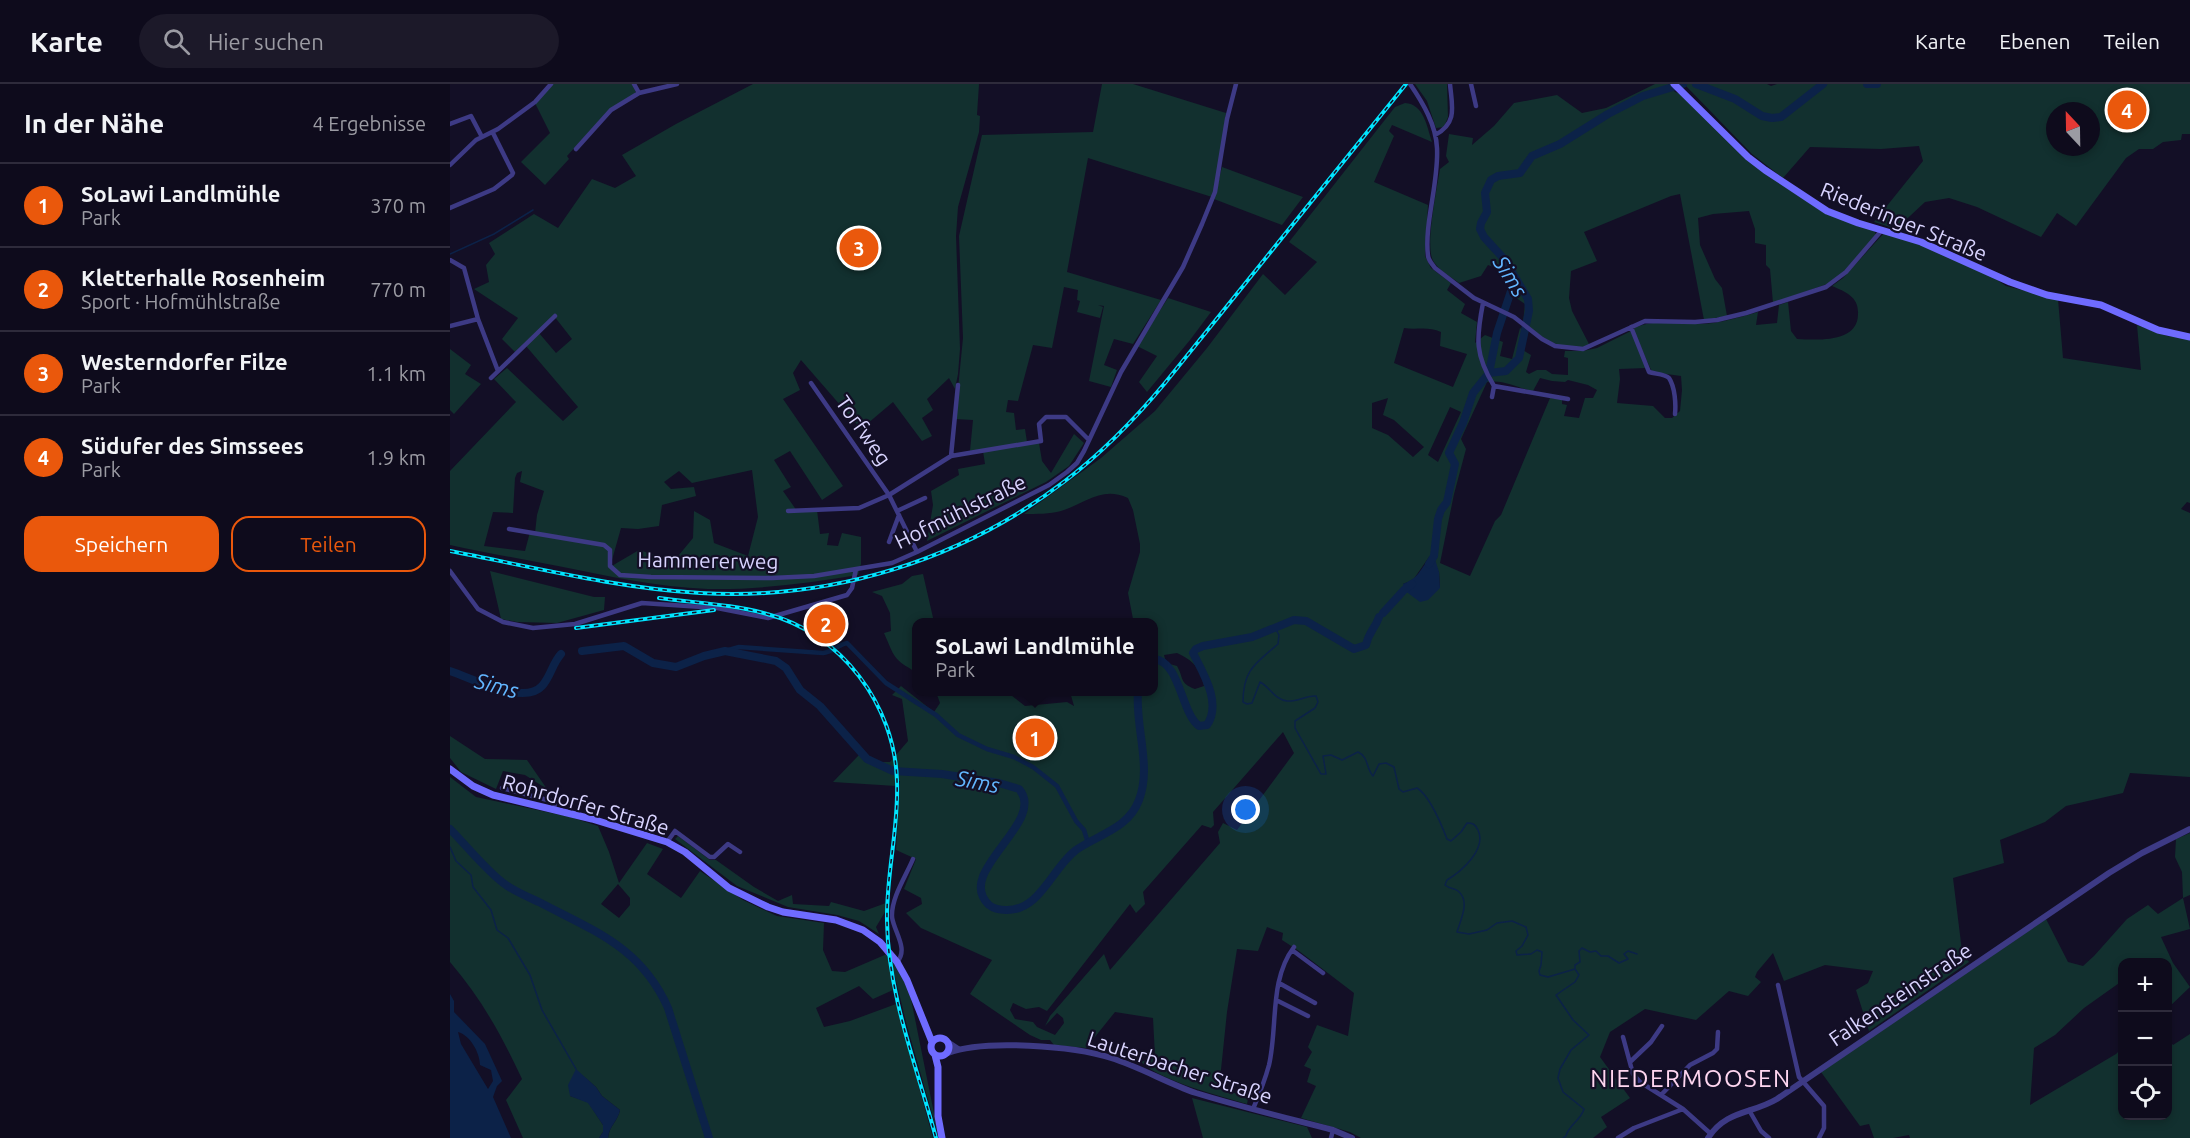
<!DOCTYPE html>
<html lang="de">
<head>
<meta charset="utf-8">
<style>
  :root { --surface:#0e0b1c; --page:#1c1929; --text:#f1f3f6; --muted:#9b9ba3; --line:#2e2b3b; --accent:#ea580c }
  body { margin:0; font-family:Ubuntu,sans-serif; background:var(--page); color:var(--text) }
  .controls { position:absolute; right:18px; bottom:18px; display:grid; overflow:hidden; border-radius:12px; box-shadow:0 3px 9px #0003 }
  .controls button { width:54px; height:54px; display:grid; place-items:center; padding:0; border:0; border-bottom:2px solid var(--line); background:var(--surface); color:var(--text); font:30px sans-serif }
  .compass { position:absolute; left:1596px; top:18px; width:54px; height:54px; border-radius:50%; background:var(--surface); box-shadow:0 3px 9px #0003; rotate:338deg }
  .you { position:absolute; left:796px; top:726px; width:21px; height:21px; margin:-15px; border:4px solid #fff; border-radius:50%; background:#1a73e8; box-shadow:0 0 0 9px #1a73e833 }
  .badge { display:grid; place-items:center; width:39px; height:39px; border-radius:50%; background:var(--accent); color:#fff; font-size:20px; font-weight:700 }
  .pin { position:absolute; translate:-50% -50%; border:3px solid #fff; box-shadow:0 2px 6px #0006 }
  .popup { position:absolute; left:462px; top:534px; width:246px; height:78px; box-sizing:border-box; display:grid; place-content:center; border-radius:12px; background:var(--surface); filter:drop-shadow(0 2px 4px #0005); font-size:20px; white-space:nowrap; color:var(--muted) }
  .popup b { font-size:22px; color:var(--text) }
  .popup::after { content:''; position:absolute; left:50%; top:100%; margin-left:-12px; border:12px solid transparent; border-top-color:var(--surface) }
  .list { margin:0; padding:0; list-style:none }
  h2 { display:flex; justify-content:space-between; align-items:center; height:78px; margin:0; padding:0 24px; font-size:26px }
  h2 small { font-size:20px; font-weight:400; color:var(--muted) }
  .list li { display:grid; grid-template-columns:39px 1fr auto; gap:18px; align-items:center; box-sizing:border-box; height:84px; padding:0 24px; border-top:2px solid var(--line) }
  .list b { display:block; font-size:22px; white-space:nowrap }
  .list p { margin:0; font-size:20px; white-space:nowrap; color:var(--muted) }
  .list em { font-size:20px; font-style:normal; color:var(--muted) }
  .actions { display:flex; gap:12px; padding:18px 24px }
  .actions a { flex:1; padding:14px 0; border:2px solid var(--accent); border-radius:18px; text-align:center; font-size:21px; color:var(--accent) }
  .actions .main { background:var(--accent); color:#fff }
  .icon { flex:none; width:33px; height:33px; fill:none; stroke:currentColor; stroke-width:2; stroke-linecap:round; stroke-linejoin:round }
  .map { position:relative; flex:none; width:1740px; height:1054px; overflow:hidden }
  header { display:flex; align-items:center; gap:36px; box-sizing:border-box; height:84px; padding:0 30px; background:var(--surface); border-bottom:2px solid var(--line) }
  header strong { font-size:28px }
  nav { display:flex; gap:33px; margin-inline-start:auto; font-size:21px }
  .search { width:420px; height:54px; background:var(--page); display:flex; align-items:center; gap:15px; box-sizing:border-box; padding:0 21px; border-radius:33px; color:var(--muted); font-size:22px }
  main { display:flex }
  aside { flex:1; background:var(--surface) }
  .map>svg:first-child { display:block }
  .green { fill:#12302f; fill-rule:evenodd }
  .water { fill:#0c2248; fill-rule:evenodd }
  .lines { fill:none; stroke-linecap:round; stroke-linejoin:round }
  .stream { stroke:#0c2248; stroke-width:1.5 }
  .canal { stroke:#0c2248; stroke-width:4.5 }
  .river { stroke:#0c2248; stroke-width:8 }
  .minor { stroke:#3d3a85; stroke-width:4.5 }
  .tertiary { stroke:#3d3a85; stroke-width:6 }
  .secondary { stroke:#6f6bff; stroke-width:7 }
  .rail-casing { stroke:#00e5ff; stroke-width:4 }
  .rail { stroke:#130f26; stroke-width:1.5; stroke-dasharray:4.5; stroke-linecap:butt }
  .labels { text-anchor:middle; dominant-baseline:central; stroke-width:4.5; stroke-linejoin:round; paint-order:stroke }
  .street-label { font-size:21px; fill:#d9d4ff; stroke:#130f26 }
  .water-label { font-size:22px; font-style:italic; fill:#62b6ff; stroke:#130f26 }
  .quarter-label { font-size:24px; letter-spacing:1.5px; fill:#ffd6f0; stroke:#130f26 }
</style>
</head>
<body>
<header>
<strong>Karte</strong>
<div class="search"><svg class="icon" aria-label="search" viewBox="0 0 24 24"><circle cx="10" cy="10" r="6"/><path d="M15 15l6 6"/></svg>Hier suchen</div>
<nav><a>Karte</a><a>Ebenen</a><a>Teilen</a></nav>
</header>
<main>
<aside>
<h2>In der Nähe<small>4 Ergebnisse</small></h2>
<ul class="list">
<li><span class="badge">1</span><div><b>SoLawi Landlmühle</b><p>Park</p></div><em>370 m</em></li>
<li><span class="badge">2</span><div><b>Kletterhalle Rosenheim</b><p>Sport · Hofmühlstraße</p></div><em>770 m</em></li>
<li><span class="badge">3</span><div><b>Westerndorfer Filze</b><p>Park</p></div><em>1.1 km</em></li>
<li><span class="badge">4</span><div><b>Südufer des Simssees</b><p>Park</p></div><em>1.9 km</em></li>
</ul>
<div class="actions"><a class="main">Speichern</a><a>Teilen</a></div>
</aside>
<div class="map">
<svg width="1740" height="1054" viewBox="0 0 1740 1054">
  <rect width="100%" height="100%" fill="#130f26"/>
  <!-- green -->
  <path class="green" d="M103,0H183L186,9L158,27L117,72L119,75L95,101L71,78L100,49L85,19Z
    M303,0H529L527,31L530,32L529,48L508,123L506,152L510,265L508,290L505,305L499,294L477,315L483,326L472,334L482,352L472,357L443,318L411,345L351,276L343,289L350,306L333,315L393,402L372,416L340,367L324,376L341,403L333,407L347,427L367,426L370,450L379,449L377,461L388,462L392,449L411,453V480L408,491C358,499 309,506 258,505C207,503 158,492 108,482C72,475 36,469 0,461V387L66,318L44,295L57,284L113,337L128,323L76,262L89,249L106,269L122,255L104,232L65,268L52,255L68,234L24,205L39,198L36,181L45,170L39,159L84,130L108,144L142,95L165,104L186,92L172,71L226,40ZM302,386L308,433L298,472L264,459L260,436L244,427L243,454L224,477L189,466L160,483L171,444L188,445L209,442L212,421L246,412L244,403L221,405L214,398L229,387L242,399ZM72,387L70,398L94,407L87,431L85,449L80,448L75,467L34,462L43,428L63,429L65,394L67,389Z
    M652,0H683L776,29L769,86L762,113L638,74L617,188L711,216L683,260L664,255L654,281L667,286L661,303L639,297L654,222L648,221L653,223L650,234L627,228L630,217L627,216L628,206L614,203L602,264L583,261L568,317L558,316L556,328L564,329L566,346L575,345L577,358L520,367L523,336L505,335L513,254L509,152L532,51L643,48Z
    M965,0H997L998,33L994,43L986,44L977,17Z
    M1205,0H1218L1225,8L1231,10L1323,95L1376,130L1424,146L1426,151L1392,190L1380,199L1323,219L1320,185L1316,181V161L1305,159V145L1299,127L1263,130L1248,134L1250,161L1265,195L1272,204L1277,232L1254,236L1230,110L1221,112L1134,148L1147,177L1121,187L1119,214L1122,227L1140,262C1111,269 1094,255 1073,238L1075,220L1059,209L1063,197L1051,186L1038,181L1031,192L1009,199C1001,193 985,184 982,174C976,157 987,104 990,85L999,78L996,72L999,50L1023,54L1022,61L1044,42L1064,19L1107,11L1132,29L1156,24Z
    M1234,0H1317L1321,2L1327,0H1740V50H1732L1731,56L1713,58L1703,65H1689L1676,74L1626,142L1607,129L1591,153L1527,123L1499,114L1475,118L1446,145L1424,138L1473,77L1469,62L1431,65L1360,63L1333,94L1302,70ZM1605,27H1641V63H1605Z
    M955,19C974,20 977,43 982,58L942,41L939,47L944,52L924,98L978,121L975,172L981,184L1001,199L997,206L1015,220L1011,229L1027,238L1025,259L1035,251L1053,258L1050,272L1062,275L1070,244L1078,249L1073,266L1081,271L1076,288L1079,290L1087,286H1096L1102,290L1118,291V274L1114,273L1115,267H1133L1147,264L1181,247L1196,284L1169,285L1170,295L1167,319L1203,322L1215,334H1222L1230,327L1232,306L1231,292L1202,288L1184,248V244C1211,232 1235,243 1263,239C1278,237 1293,232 1308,228L1306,241L1327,239L1329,221L1338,218L1341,247L1347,255C1368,256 1408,259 1408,230C1409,213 1396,208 1382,202L1393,194L1434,149L1472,160L1541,192L1556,202L1608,215L1613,274L1691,286L1687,241L1717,252L1740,255V419L1737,418L1731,425L1740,429V693L1680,689L1673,709L1616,722L1595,738L1550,756L1554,779L1503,794L1512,867L1519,878L1419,947L1406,906L1418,899L1423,887L1375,881L1334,897L1323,869L1307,888L1305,893L1311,898L1298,912L1279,907L1246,936L1195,925L1160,948L1150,973L1180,1014L1151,1033L1157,1043L1143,1054H911L900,1048L851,1034L866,1002L857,998L861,985L854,982L862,968L858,963L867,941L898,952L904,909L849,867L832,856L833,849L817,843L808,867L787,865L777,928L769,1005L804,1014L803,1016L798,1015L797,1020C770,1012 711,997 691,978L705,972L703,934L665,928L636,964L604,961L600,956H591L580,951L520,910L542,876L471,844L456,829L472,820L471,814L454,805L466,775L446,766L450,697H447L446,702L383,698L409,671L429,678H440L458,657L452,615L442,611L451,602L484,628L490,619L486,608H557L575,622L617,618L624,622L620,608H704V538H665L683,535L678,509L690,468V460L683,426L678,414C651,402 637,419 611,427C600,430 586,430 574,430L651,374L705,327L757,264L813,190L835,211L867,178L839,158L945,23ZM954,244C967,246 979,242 991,248L990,262L1017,270L1003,303L944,279ZM1090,294L1102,297L1115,298L1118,296L1138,301L1147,306L1143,314H1135L1129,334L1114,332L1117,321L1112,320V315L1100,314L1051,431L1045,437L1020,492L990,479L1004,410L1016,365L1011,355L1037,298C1054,295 1067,304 1083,307ZM938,314L933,331L944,336L974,363L963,373L938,351L922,344V319ZM1000,323L1011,328L988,378L978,371ZM979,473L989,488L990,504L953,500L963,496ZM727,569C744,577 750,584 754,602L745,605C729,599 734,594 727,582L716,579L714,571ZM833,648L844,669L787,746L773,739L768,748L770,759L660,886L654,870L600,932L595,942L607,929L613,934L614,939L605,951L587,943L583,938L565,935L560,926L563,919L576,925L589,923L597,927L680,820L686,829L695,820L693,808L752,741L761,744L764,741L763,728Z
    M772,83L853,113L832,141L764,115Z
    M718,214L761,228L740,256L697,308L689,298L707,272L687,262Z
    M0,265L21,281L15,290L31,300L4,330L0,326Z
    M624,350L634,359L619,382L596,398L477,457L483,421L481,407L509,391L508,385L535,380L533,367L589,359L592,377L601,389Z
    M40,487L144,513H155L154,526L107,539L67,538L51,535Z
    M473,490L484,538H466V588C443,575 445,574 434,549L441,547L440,529L432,512L422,508L452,500L462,492Z
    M0,652L35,675L77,676L97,705L75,691L53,687L46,705L11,688L0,674Z
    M0,693L26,713L120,733L148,742L159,768L169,799L197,759L213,765L197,790L231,814L250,787L293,816L327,832L374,839L373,866L382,887L395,888L437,870L443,906L423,915L409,902L366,924L374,943L400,937L446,920L483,1054H158C159,1042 168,1037 170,1026L152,1012L146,1003L132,991L120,1012L138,1018L153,1041V1048L149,1054H73L56,1016L72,995C52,952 31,914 0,878ZM168,800L180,814V821L169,834L151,820Z
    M1740,749V811L1733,814L1740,845L1711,853L1723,879L1740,903L1718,924V878H1672V897L1634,924L1605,951L1584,964L1580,1021L1666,970L1672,964V1032H1718V955L1723,961L1740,950V1054H1460L1459,1051L1443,1054H1424L1419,1040L1410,1042L1371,988L1596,835L1618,878L1633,882L1644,872L1677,835L1698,821L1708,830L1733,814L1732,788L1725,773L1726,755Z
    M228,752L260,776H266L304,803L328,817L342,811L343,820L379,822L381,818L414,827L436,819L435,828L426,843L429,850L409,837L387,831L338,823L287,802L225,755Z
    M441,876L450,887L461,915L489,1054L457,942Z
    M742,1014L857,1043L862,1054H753Z"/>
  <!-- water -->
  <path class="water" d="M984,472L989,488L990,504L978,516L970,518L954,506L953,500C973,493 972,477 984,472Z
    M0,910L4,917V928L35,960L52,997L47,1002L43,1013L61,1054H0ZM8,948C20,951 30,969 30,981L41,986L43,997L38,1005L11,960Z
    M126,985L146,1003L152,1012L170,1026C168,1037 159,1042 158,1054H149L153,1048V1041L138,1019L120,1012L118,1001Z"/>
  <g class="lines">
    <!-- stream -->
    <path class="stream" d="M0,170L44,150L83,126
      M825,544L829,551L828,560C805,580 793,586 793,618L797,620L802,619L810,598C820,603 825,616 837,617C848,618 856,611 866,612L868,618L865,624L845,637V644L871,690H876L873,672L881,671L892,676L908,668C919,673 916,685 923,692L929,680L936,679L944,683L949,705L953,708L967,704C979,711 992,742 997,755L1001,757L1011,748L1017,739C1023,739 1025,740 1028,746C1037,765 1012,787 997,796L995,801C1000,805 1004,804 1008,807C1021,817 1010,837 1007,848L1019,850L1037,846L1047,839L1062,837L1076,843L1078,851L1072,862L1066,867L1067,871L1081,870L1087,866L1092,868L1091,881L1089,887L1090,891L1098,893L1125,885L1129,891L1125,898L1106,911L1123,936L1139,951L1121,966L1110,985L1108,994L1113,1008L1134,1025C1131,1036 1118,1042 1116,1052L1113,1054
      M0,763L6,777L21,791L23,803L41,826L47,846L58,854L80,891L92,926L126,985
      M1125,884V881L1130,878L1129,867L1132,864L1140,868L1146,867L1151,872H1158L1169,879L1178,875L1174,870L1178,867L1187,870"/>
    <!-- canal -->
    <path class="canal" d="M275,567L289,563L373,569C382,568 388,561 397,559L436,599L486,631L508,651L537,665L564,673L583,683L607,702L626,737L634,746L638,759"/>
    <!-- river -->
    <path class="river" d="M1246,0L1285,15L1312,32L1322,34L1331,33L1373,0
      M1417,0H1427
      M1039,289L1047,249L1065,195
      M979,480L984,472L988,435L991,426L997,418L1005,380L999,369L1013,339L1023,309L1039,289L1056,287L1069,274L1079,227L1078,215L1055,176L1034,153L1030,145L1031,139L1037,128L1035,109L1041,96L1048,92L1070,89L1082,72L1110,60L1158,30L1193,12L1233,0
      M933,529L954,506L962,500
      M132,567L174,562L203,579L226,583L254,572L275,567L326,577L336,584L350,606L370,622L417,675L443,687L492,690L549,699L569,705C598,738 503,788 539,821C544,825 549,826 556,826C590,827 602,784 626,766C649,750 678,745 689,716C702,682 685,643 688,608
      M704,575C730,577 731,629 749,642L757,641C772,619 753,589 743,569L746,565L753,562L802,553L844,536L856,537L904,565L916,561C919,547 925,545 929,533
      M0,587C22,594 74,622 92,602C101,592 102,580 111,570
      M0,745C16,761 38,789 56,801C66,808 78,813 89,818C144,847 191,863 218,924L259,1054"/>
    <!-- minor -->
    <path class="minor" d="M184,0L189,9L227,0
      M960,0C973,19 986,41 987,64C989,98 974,140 978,172C979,177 982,180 985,184L1024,214L1064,233L1092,255L1105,262L1133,265L1195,237L1245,238L1267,236L1296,229L1376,203L1396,188L1432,146
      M1021,0L1026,22
      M0,40L21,32L32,53
      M985,51C1008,39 1002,22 1000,0
      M126,65L161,26L189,9
      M0,81L26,56L48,45L85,18L101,0
      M0,124L44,105L62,91L63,89L43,49
      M0,176L14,184L28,235L48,287
      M1033,219C1026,255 1025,271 1044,302L1042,313
      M0,242L28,235
      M1181,243L1199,288C1205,290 1215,290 1219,294C1225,303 1226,320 1225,330
      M41,294L105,232
      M1044,302L1118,315
      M501,372L508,301
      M338,427L409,424L439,411L361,299
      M447,427L475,414
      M59,445L154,461L160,466V482L170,491L201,493L322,494L364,492L442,479L467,468L599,401L617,388L627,379L634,367L671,288L733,183L752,140L765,108L777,35L786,0
      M439,458L449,431
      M467,468L439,411L501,372L591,357L589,340L596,333H616L639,356
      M0,487L28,525L53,538L83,544L125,540L192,519L267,524L318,534L397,511L402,504L406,485
      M52,704L105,718L104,726
      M217,758L225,747L260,773H264L278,760L290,768
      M842,866L873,889
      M447,878C459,865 444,848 442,833C441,814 456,792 463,775
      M829,899L865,919
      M1328,901L1349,993L1374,1022V1044L1369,1054
      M826,916L858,932
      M1173,953L1183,990L1190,998L1233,1025L1261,1050
      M1180,978L1201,958L1212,942
      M1211,1011L1240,981L1263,969L1267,965L1268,948
      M803,1025C809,1011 815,996 819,981C828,942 819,896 844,863
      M1299,1026L1311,1047L1319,1054
      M881,1054L883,1046
      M1168,1054L1184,1044L1233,1025"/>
    <!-- tertiary -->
    <path class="tertiary" d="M499,959L508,965
      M498,969C534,955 624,962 661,974C690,983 717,999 746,1009C791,1023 837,1034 883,1046L902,1054
      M1258,1054C1276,1026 1302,1030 1327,1015L1659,789L1692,769L1740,745"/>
    <!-- secondary -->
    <path class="secondary" d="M1224,0L1298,73L1315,86L1377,127L1408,139L1471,158L1560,198L1597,211L1651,221L1708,246L1740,253
      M0,685L23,702L43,711L142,735L217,758L235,768L279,804L318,823L333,828L386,836L413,846L430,858L447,878L457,896L482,958
      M481 963a9 9 0 1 1 18 0a9 9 0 1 1-18 0Z
      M485,971L488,983V1032L492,1054"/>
    <!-- rail casing -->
    <g class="rail-casing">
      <path id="rail" d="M0,467C83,483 166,504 250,509C380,517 512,476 615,397C653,368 685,335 715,299L956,0
        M209,514C245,519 282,520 317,530C391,549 445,621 447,697C449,744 436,790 437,837C438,911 467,983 486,1054
        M126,544L264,526"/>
    </g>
    <!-- rail -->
    <use href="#rail" class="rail"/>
  </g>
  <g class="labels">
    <!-- street labels -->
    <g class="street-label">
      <text transform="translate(1454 137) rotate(22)">Riederinger Straße</text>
      <text transform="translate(414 346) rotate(55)">Torfweg</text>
      <text transform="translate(510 427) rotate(-26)">Hofmühlstraße</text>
      <text transform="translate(258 476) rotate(1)">Hammererweg</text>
      <text transform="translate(136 720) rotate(16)">Rohrdorfer Straße</text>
      <text transform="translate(1450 910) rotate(-34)">Falkensteinstraße</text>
      <text transform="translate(730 983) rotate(18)">Lauterbacher Straße</text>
    </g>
    <!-- water labels -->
    <g class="water-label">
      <text transform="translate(1061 192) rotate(58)">Sims</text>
      <text transform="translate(47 601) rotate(15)">Sims</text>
      <text transform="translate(528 697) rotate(11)">Sims</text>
    </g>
    <!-- quarter labels -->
    <g class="quarter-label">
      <text x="1241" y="994">NIEDERMOOSEN</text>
    </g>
  </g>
</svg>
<div class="controls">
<button>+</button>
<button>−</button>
<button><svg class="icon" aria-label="locate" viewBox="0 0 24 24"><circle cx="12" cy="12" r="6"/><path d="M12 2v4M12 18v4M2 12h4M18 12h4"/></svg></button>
</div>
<svg class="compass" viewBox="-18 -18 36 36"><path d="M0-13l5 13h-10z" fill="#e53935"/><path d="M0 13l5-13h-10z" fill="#9b9ba3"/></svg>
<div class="you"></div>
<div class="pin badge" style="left:585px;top:654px">1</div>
<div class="popup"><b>SoLawi Landlmühle</b>Park</div>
<div class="pin badge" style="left:376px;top:540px">2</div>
<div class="pin badge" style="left:409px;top:164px">3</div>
<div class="pin badge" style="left:1677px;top:26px">4</div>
</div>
</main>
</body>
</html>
